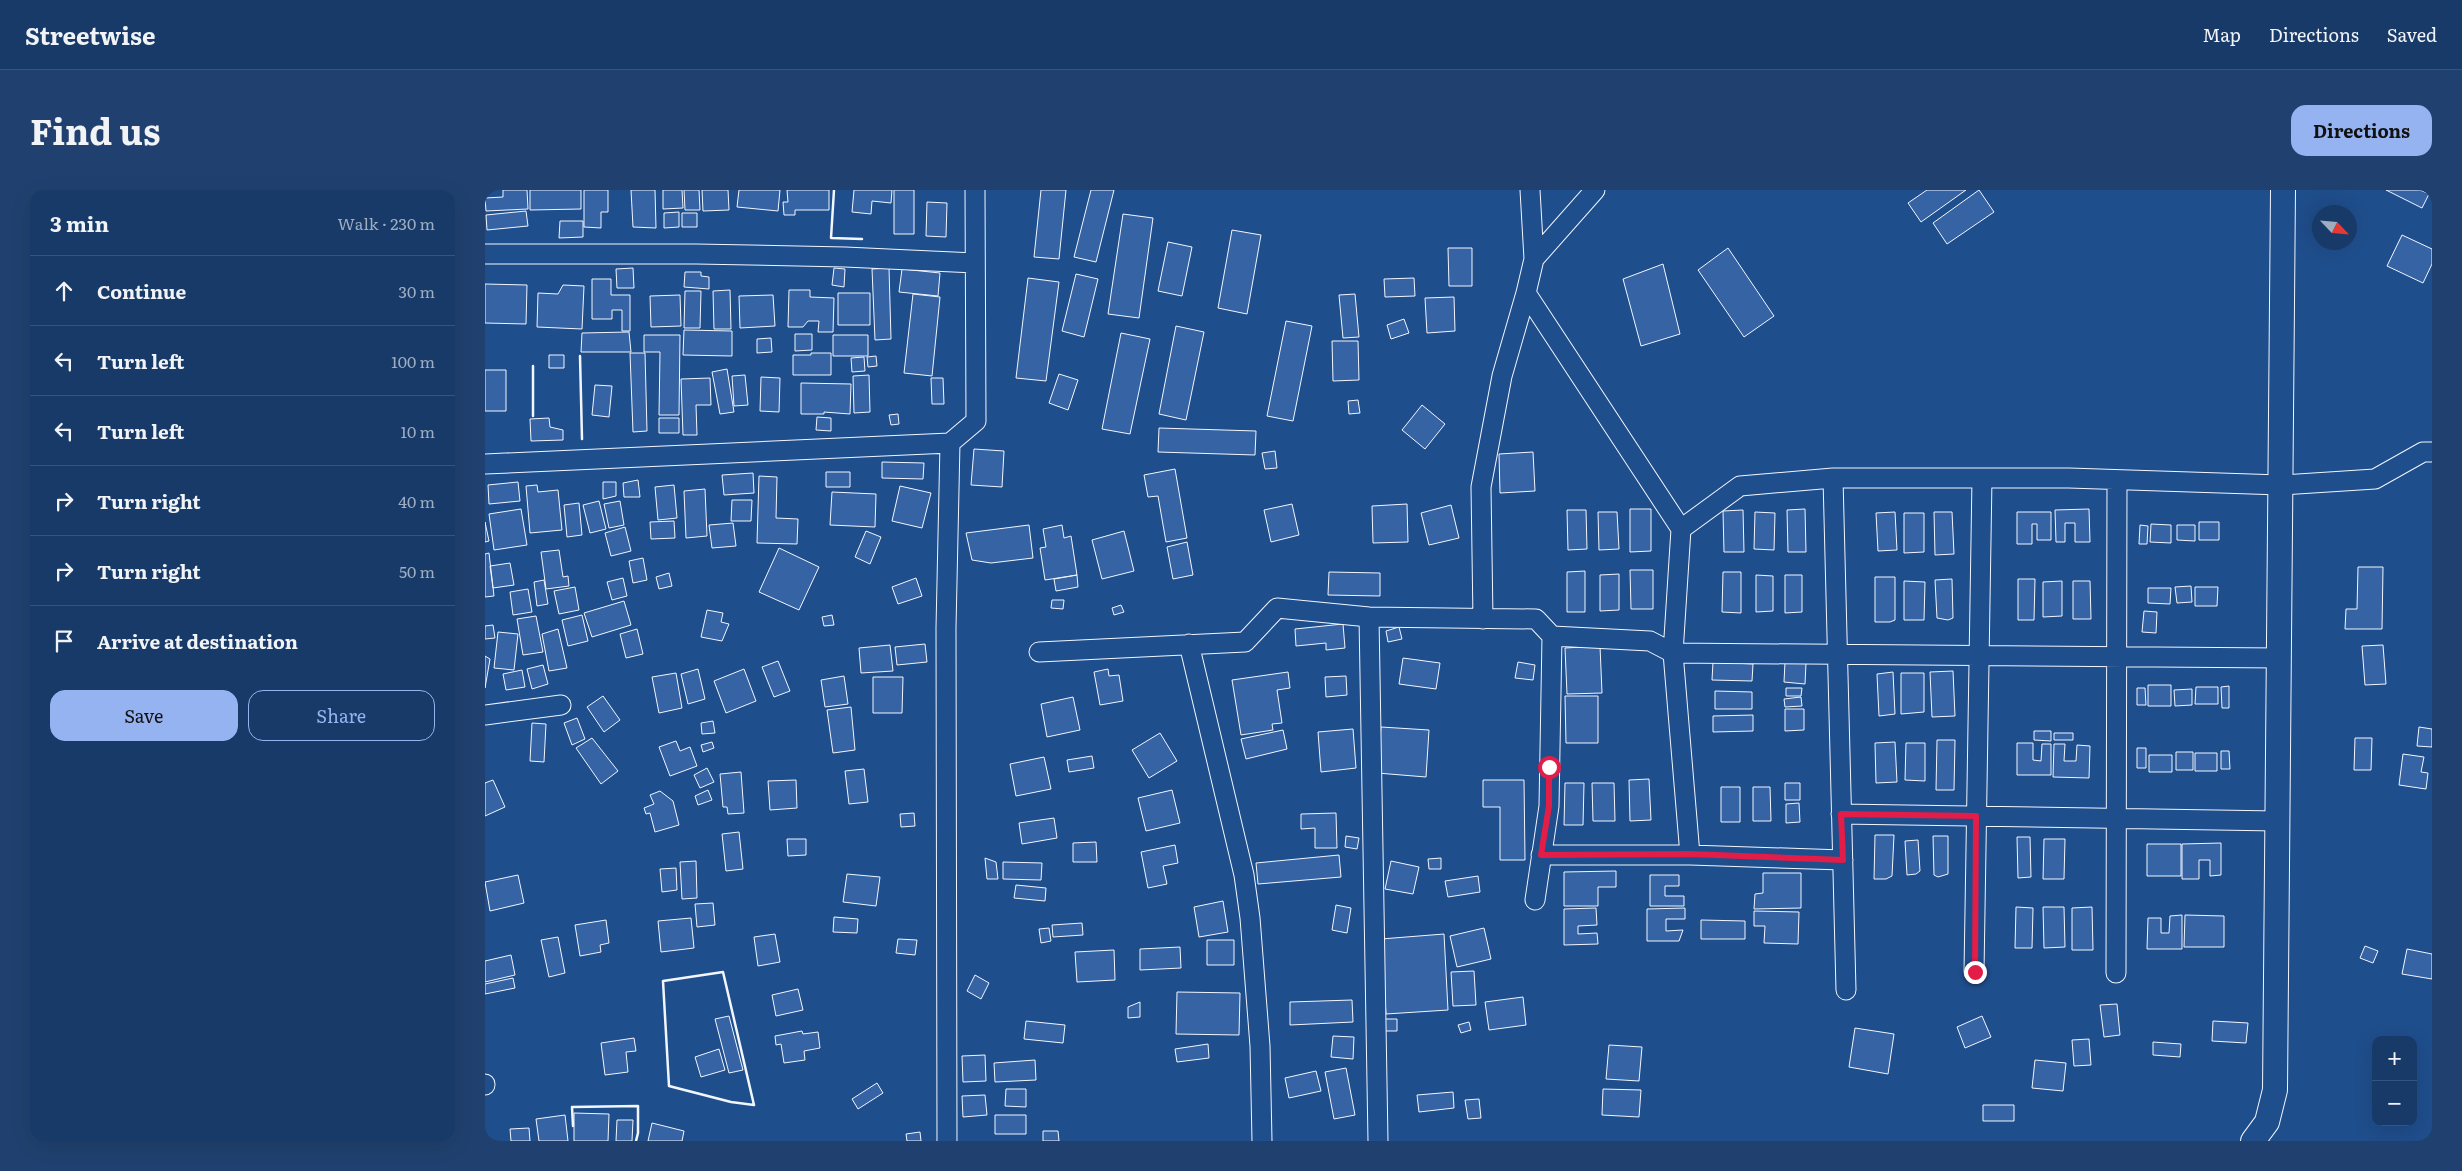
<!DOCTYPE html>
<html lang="en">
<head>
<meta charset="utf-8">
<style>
  :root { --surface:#173a69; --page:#20416f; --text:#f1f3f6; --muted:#9eadc0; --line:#36547d; --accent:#95b2f1 }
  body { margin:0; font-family:Literata,serif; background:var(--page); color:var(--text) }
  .controls { position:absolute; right:15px; bottom:15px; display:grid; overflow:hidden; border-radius:10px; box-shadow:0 5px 20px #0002 }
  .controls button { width:45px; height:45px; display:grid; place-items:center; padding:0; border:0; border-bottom:1px solid var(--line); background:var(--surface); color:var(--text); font:25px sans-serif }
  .compass { position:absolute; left:1827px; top:15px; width:45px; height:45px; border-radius:50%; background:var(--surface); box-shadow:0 5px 20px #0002; rotate:116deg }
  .stop { position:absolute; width:15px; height:15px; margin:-11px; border:4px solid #e11d48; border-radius:50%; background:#fff }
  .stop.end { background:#e11d48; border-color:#fff; box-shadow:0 1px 5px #0008 }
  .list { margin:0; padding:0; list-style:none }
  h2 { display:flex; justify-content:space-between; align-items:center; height:65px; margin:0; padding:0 20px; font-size:21px }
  h2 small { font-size:16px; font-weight:400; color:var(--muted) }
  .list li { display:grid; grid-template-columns:32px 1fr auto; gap:15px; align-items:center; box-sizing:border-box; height:70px; padding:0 20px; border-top:1px solid var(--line) }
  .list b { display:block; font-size:19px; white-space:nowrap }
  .list em { font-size:16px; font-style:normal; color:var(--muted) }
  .actions { display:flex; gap:10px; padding:15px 20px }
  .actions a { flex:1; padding:11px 0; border:1px solid var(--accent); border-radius:15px; text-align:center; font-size:18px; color:var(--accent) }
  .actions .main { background:var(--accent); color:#111 }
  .icon { flex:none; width:28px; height:28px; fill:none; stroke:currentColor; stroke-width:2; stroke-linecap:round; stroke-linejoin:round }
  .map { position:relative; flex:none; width:1947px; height:951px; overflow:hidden; border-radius:15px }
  header { display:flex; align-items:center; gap:30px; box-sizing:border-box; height:70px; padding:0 25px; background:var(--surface); border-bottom:1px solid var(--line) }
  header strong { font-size:24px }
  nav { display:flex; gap:28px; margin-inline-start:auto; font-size:18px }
  .intro { display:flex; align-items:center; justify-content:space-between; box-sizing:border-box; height:120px; padding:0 30px }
  h1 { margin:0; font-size:35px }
  .button { padding:12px 22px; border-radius:15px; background:var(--accent); color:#111; font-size:18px; font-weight:700 }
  main { display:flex; gap:30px; padding:0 30px }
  aside { flex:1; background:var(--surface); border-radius:15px; box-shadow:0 5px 20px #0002 }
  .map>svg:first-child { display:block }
  .building { fill:#3563a3; stroke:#f2f6ff }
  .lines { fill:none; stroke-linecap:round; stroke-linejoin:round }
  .minor-casing { stroke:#f2f6ff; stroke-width:21 }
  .tertiary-casing { stroke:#f2f6ff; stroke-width:26 }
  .minor { stroke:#1f4e8c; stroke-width:19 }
  .tertiary { stroke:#1f4e8c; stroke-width:24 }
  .wall { stroke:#f2f6ff; stroke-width:2.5 }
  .route { stroke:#e11d48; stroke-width:6 }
</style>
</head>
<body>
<header>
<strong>Streetwise</strong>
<nav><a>Map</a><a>Directions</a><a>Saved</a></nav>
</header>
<div class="intro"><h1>Find us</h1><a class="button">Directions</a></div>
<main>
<aside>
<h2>3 min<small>Walk · 230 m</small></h2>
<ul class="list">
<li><svg class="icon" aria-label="ahead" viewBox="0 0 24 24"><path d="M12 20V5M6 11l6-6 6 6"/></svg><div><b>Continue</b></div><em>30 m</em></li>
<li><svg class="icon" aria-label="left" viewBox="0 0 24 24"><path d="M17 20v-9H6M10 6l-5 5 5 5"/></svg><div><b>Turn left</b></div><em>100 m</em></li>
<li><svg class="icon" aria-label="left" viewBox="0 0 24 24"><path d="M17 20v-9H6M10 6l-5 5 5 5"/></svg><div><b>Turn left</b></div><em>10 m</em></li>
<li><svg class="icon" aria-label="right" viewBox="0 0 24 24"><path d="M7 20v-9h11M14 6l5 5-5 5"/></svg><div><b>Turn right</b></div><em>40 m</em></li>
<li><svg class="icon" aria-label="right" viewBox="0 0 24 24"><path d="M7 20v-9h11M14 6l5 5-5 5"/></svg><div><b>Turn right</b></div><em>50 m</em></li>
<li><svg class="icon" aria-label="arrive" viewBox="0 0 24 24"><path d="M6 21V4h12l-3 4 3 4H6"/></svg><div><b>Arrive at destination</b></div></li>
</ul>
<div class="actions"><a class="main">Save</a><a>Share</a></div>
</aside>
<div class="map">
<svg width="1947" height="951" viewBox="0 0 1947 951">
  <rect width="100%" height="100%" fill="#1f4e8c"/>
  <!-- building -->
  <path class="building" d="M18,0H42L43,19L1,21L0,8L18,7Z
    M45,0H96V19L45,20Z
    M99,0H123V22H116V38L99,37Z
    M146,0H170L171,38L148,37Z
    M178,0H197L198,18L178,19Z
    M199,0H214L215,20H200Z
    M217,0H243L244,20L218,21Z
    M254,0H295L293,21L252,17Z
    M302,0H344V20H310V25H299L298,12H303Z
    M369,0H407L406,13L387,11L386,24L367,22Z
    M409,0H429V44H409Z
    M556,0H581L574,69L549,67Z
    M606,0H629L611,72L589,67Z
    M1442,0H1481L1436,32L1423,13Z
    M1494,0L1509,22L1462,54L1448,33Z
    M1901,0H1935L1944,4L1937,18Z
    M442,12L462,13L461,47L441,46Z
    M41,21L43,36L2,40L1,25Z
    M194,22V37L179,38V23Z
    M197,23H212V37H197Z
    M638,24L668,28L654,128L623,124Z
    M75,31H98V47L74,48Z
    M747,40L776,45L762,124L733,118Z
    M1917,45L1947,59V74L1938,93L1902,76Z
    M683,52L707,57L697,106L673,101Z
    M963,58H987V96H964Z
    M1243,58L1289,126L1259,147L1213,80Z
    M1178,74L1195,144L1156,156L1138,89Z
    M148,78L149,98H132L131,79Z
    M349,78L360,79L359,97L347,95Z
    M404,78L406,149L390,150L387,79Z
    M417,79L455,83L453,106L414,102Z
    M200,82H216V86L224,87V99L199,97Z
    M591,84L613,89L599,147L577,141Z
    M543,88L574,92L561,191L531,188Z
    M929,88L930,106L900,107L899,89Z
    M107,89H126V105H145V141H137V120H127V129H107Z
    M0,94L42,95L41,134L0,133Z
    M78,95L99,96L97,139L52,137L53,103L73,104Z
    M245,100L246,139H229L228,101Z
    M304,100H325V107L349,108L348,142H333L334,131H323L318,137H303Z
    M200,101H216L215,138H199Z
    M353,103H385V135H353Z
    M428,104L455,107L447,186L419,183Z
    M870,104L874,147L858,148L854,105Z
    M195,105L196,136L166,137L165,106Z
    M288,105L290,136L255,138L254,106Z
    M969,107L970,141L942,143L940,108Z
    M919,129L924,143L906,149L902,135Z
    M801,131L827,136L808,231L782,226Z
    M691,136L719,142L701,230L674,224Z
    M199,140L247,141V166L198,165Z
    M144,142L146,162H96L97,143Z
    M636,143L665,149L645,244L617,239Z
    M310,144H327V160L310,161Z
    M159,145H195L194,225H174L175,162H159Z
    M348,145H383V166H348Z
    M286,148L287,162L272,163V149Z
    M847,151H873L874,190L848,191Z
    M145,163H160L162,241L148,242Z
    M326,163H346V185H308V165H326Z
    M64,165H79V178H64Z
    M391,166L392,176L383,177L382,167Z
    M379,167L380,181L367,182L366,168Z
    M242,179L249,222L235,224L227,182Z
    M0,180H21V221H0Z
    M574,184L593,190L583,220L564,213Z
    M260,185L263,215L249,216L247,186Z
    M384,185L385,222L369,223L368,186Z
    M276,187L295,188L294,222L275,221Z
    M225,188L226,215H211L212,245H198L196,189Z
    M446,188H458L459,214H447Z
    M316,193L366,194L365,224L339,222V224H316Z
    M110,195L127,196L124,227L107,225Z
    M873,210L875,223L864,224L863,211Z
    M937,215L960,234L940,259L917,240Z
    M413,224L414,234L406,235L404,225Z
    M332,227L346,228V241L331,240Z
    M64,228L65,237L78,240V250L46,251L45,229Z
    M174,228H194V243H174Z
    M674,238L771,241L770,265L673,262Z
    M489,259L519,261L517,297L486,295Z
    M790,261L792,278L780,279L777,263Z
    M1048,262L1050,301L1015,303L1014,264Z
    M397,272L439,273L438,289L397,288Z
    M690,279L702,348L681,352L673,306L663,307L659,285Z
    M341,282H365V297H341Z
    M268,283L269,303L239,305L237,285Z
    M274,286L292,287L291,328L313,329L312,354L272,353Z
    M153,290L155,307H139L138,293Z
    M33,292L35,311L4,314L3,295Z
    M118,292H131V306L118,309Z
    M52,295L53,302L73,300L77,340L45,343L41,296Z
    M189,295L192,328L173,330L170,297Z
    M415,296L446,303L437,338L407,331Z
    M220,299L222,346L201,348L199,301Z
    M347,302L391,304L390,337L345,335Z
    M247,310H267L266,331H246Z
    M114,311L121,339L105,343L98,315Z
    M135,311L139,335L124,338L119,314Z
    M94,313L97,345L82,347L79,315Z
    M807,314L814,345L786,352L779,320Z
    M922,314L923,352L888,353L887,316Z
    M966,315L974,348L944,355L936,323Z
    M36,319L42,355L9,360L4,324Z
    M1145,319H1166V361L1145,362Z
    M1320,319L1321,362H1303L1302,320Z
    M1604,319L1605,352H1590V333H1580V352H1571L1570,320Z
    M1082,320H1101L1102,359L1083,360Z
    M1258,320L1259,362H1239L1238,321Z
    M1113,322H1132L1134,359L1114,360Z
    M1270,322L1290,323L1289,360L1269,359Z
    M1410,322L1412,360L1393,361L1391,323Z
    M1449,322H1467L1469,364L1450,365Z
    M1532,322H1566V350H1552V334H1547V354H1532Z
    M1419,323H1439V362L1419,363Z
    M189,331L190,348L166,349L165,332Z
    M0,332L4,351L0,352Z
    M1714,332H1734V350H1714Z
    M248,333L251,356L227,358L224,335Z
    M1666,334L1686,335V353L1665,352Z
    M544,335L548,368L506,373L487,370L481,343Z
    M577,335L579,348L586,346L592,385L560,390L555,358L561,357L558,339Z
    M1655,335L1663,336L1662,354H1654Z
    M1692,335H1710V351L1692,350Z
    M140,337L146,361L126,366L120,343Z
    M381,341L396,347L385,374L370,367Z
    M639,341L649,381L617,389L607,350Z
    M702,352L708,385L688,389L682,357Z
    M294,358L334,377L314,420L274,402Z
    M74,360L78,387L83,386L84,396L61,399L56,362Z
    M4,363L9,406L0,407V364Z
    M158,368L162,390L148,393L144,371Z
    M25,373L29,395L8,398L5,376Z
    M1873,377H1898L1897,439H1860L1861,419H1872Z
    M1145,380H1168V419H1146Z
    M1100,381V422H1082V382Z
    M844,382L895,383V406L843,405Z
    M1238,382H1256V423L1237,422Z
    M184,383L187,396L174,399L171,387Z
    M1134,384V420L1115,421V385Z
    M592,385L593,397L571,401L569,389Z
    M1271,385L1288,386V421L1271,422Z
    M1300,385H1317V422L1300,423Z
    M1390,387H1410V430L1405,432H1390Z
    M138,388L142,406L127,410L122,392Z
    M431,388L437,406L413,414L407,397Z
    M1467,389L1468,428L1463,430L1452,428L1450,390Z
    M1533,389H1550L1549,430H1533Z
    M59,390L63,414L52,416L49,392Z
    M1419,391L1440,392L1439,430H1419Z
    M1577,391V426L1558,427V392Z
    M1588,391H1605L1606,429H1588Z
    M1706,396L1707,412L1692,413L1690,397Z
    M90,397L94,420L74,424L69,401Z
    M1710,397H1733L1732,416H1710Z
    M1663,398H1686L1685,414L1663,413Z
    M43,399L47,422L28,425L25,402Z
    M567,410H579L578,419L566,418Z
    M139,411L146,435L107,447L99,423Z
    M636,415L639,422L629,425L627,418Z
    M222,420L238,423L236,432L244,434L237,451L216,447Z
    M1659,421L1672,422L1671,443L1657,442Z
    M97,425L103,451L83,456L77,430Z
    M347,425L349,435L339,436L337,427Z
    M51,426L58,462L38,465L32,429Z
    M858,434L860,458L841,460V453L811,456L810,439Z
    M8,435L10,448L0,449V436Z
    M914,437L917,449L903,452L901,441Z
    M73,439L82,478L64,481L57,444Z
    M152,439L158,464L141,468L135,444Z
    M13,442L33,444L29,480L9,478Z
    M440,454L442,472L412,475L410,457Z
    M405,455L408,481L376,483L374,458Z
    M1898,455L1901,494L1880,495L1877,456Z
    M1115,456L1117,503L1082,504L1080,458Z
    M0,466L5,469L0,498Z
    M918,468L955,473L951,499L914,494Z
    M293,471L305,501L289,507L277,477Z
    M1033,472L1050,475L1048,490L1030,488Z
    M1228,472L1268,474L1267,491L1227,490Z
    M1300,472L1321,473L1320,494L1299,492Z
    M58,475L63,494L47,499L42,479Z
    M213,479L220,509L203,514L196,484Z
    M259,479L271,511L241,523L229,491Z
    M623,479L624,486L634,485L638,511L615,515L609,482Z
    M37,480L40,497L21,500L18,484Z
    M1468,481L1470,526L1447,527L1445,482Z
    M803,482L805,498L792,500L797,533L787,534L788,540L756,545L747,490Z
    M1408,482L1410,524L1394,526L1392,484Z
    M191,483L197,518L174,523L167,487Z
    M1416,483H1439V522L1416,524Z
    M359,486L363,514L340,517L336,490Z
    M861,486L862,505L841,507L840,487Z
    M388,487H418L417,523H388Z
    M1663,495H1686V516H1663Z
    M1744,496V518H1737L1736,497Z
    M1711,497H1733V514H1710Z
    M1301,498H1317L1316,506H1301Z
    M1652,498H1660L1661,515H1652Z
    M1707,499V515L1690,516L1689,500Z
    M1230,501L1267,502V519H1230Z
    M118,506L135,530L119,542L102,517Z
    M1080,506H1113V553H1081Z
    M588,507L595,540L562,547L556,514Z
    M1316,507L1317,516L1300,517L1299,509Z
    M366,517L370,560L348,563L342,520Z
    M1300,519H1319V540L1300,541Z
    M1268,525V541L1228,542V526Z
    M92,528L100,549L87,555L79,533Z
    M228,531L230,543L217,544L216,533Z
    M47,533L61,534L59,572L45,571Z
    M896,537L944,540L941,587L892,583Z
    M1934,537L1947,539V557L1932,556Z
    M868,539L871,578L836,582L833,542Z
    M798,540L802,559L761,569L756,549Z
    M1549,541H1566V551L1549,550Z
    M675,543L692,571L664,588L647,560Z
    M1569,543H1588V550H1569Z
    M107,548L133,581L116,594L91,558Z
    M1870,548H1887L1886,580H1869Z
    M1452,550H1470L1469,600H1451Z
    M191,551L195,561L205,557L212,576L185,586L174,557Z
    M227,552L229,558L218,562L216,555Z
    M1410,552L1412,592L1391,593L1390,553Z
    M1421,553H1440V591L1420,590Z
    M1532,553H1548V570L1556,571L1557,554H1566V585H1532Z
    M1569,554H1580L1579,571H1591L1592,555L1605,556L1604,588L1568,587Z
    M1652,558H1661V578H1652Z
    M1736,561H1744L1745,579H1736Z
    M1691,562H1708V580H1691Z
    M1710,563H1732V581H1710Z
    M1918,564L1939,567L1936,582L1943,583L1941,599L1914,595Z
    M1664,565H1687V582H1664Z
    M607,566L609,578L584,582L582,570Z
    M559,567L566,599L531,606L525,574Z
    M222,578L229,592L215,598L209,585Z
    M379,579L383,612L364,614L360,581Z
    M256,582L259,623L243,624L242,617H238L235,584Z
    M1164,589L1166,630L1145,631L1144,590Z
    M8,590L20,617L0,626V593Z
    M311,590L312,618L285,620L283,591Z
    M998,590H1039L1040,670H1015V617H998Z
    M1080,593H1099L1098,635H1079Z
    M1107,593H1129L1130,631H1108Z
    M1300,593H1315V610H1300Z
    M1236,597H1255V632H1236Z
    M1268,597H1285L1286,631H1268Z
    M223,600L227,610L213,615L210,606Z
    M687,600L695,633L661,641L653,608Z
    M175,601L188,611L194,635L170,642L165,623L161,624L159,618L169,614L165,605Z
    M1314,613L1315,632L1301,633V614Z
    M429,623L430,636L416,637L415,624Z
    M851,623L852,658H830V638L816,639V624Z
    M569,628L572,648L537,654L534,633Z
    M254,642L258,679L241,681L237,644Z
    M1390,645H1409L1407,686L1401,689H1389Z
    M861,646L874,648L872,659L860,657Z
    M1448,646H1463V684L1453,687L1449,685Z
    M1532,647H1545L1546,687L1533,688Z
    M302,649H321V665L303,666Z
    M1559,649H1580L1579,689H1558Z
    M1433,650L1435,681L1431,684L1422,685L1420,651Z
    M611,652L612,672H588V653Z
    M1736,653V685L1725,686V670H1714V689H1697V654Z
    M1662,654H1696V686H1662Z
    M690,655L693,673L678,676L682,694L663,698L656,662Z
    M854,665L856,687L773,694L771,673Z
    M500,668L511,672L513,689H502Z
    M956,668V679H944L943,669Z
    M211,671L212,708L197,709L195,672Z
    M906,671L934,677L928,704L900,699Z
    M518,672L557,673L556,690L518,689Z
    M191,678L192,700L177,702L175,679Z
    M1131,681V697H1113V716H1079V682Z
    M1278,683H1316V718L1269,719L1270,704L1278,703Z
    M362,684L395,687L391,716L358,712Z
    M33,685L39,713L5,721L0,692Z
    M1165,685H1194V696H1180V706H1199V716H1165Z
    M993,686L995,702L963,707L960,691Z
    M531,695L561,698L560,711L529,708Z
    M738,711L743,742L714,747L709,717Z
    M228,713L230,735L212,737L210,714Z
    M851,715L866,718L862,743L847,740Z
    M1531,717L1548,718L1547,758H1530Z
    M1558,717H1579L1580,757L1559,758Z
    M1607,717L1608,760H1587V718Z
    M1111,718L1112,735L1093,736V744L1112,743L1113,754L1079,755V719Z
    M1200,718V729H1181V741L1198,740L1194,751H1162V719Z
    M1269,721L1314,722L1313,754L1279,753L1280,736H1269Z
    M1697,725V759H1662L1663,728H1676V743H1684L1685,726Z
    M1700,725L1739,726V757H1699Z
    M349,727L373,729L372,743L348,742Z
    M206,728L209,758L176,762L173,731Z
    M121,730L124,753L115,755L116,762L95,766L90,735Z
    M1216,730L1260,731V749H1216Z
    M597,733L598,745L568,747L567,735Z
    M564,738L566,751L556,753L554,739Z
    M999,738L1006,769L972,777L965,746Z
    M290,744L295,772L273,776L269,747Z
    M959,744L963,820L901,824L896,749Z
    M73,747L80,783L64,787L56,750Z
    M413,749L432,750L430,765L411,763Z
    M722,750H749V775H722Z
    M1880,756L1893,761L1888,773L1875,768Z
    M695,757L696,778L655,780V759Z
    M1922,759L1947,764V789L1917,784Z
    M629,760L630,790L592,792L590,762Z
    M26,765L30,785L0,792V771Z
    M989,781L991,815L968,816L966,782Z
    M490,785L504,793L496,809L482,801Z
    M28,788L30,798L0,804V794Z
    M313,799L318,820L291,826L287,805Z
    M692,802L755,803L754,845L691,844Z
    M1038,807L1041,835L1004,840L1000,812Z
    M867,810L868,832L805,835V812Z
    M655,812V827L643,828V817Z
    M1632,814L1635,845L1619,847L1615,815Z
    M244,826L258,880L244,883L230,829Z
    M1497,826L1506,847L1480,858L1472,837Z
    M900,829H912V841H900Z
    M541,831L580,835L578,853L539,849Z
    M1728,831L1763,833L1761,853L1727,851Z
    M984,832L986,840L976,843L973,835Z
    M1370,838L1409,844L1403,884L1364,877Z
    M317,841L318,844L333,842L335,858L319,861L320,870L299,873L296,854L291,855L290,846Z
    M848,846L869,847L868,869L846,867Z
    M149,848L151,861L141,862L143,882L120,885L116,853Z
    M1604,849L1606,875L1589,876L1587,850Z
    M1668,852L1696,854L1695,867L1668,865Z
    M723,854L724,868L692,872L690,859Z
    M1124,855L1157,857L1154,891L1121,889Z
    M234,859L240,880L216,887L210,867Z
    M500,865L501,891L478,892L477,866Z
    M550,870L551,890L510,892L509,873Z
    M1550,870L1581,873L1578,901L1547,898Z
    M861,878L870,925L849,929L840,882Z
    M831,881L836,901L804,908L800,888Z
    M392,893L398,903L373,919L367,909Z
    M521,899H541V917L520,916Z
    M1118,899L1156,900L1154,927L1117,925Z
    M968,902L969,918L934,922L932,905Z
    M500,905L502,925L478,927L477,906Z
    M994,909L996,928L983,929L980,910Z
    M1498,915H1529V931H1498Z
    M89,923L124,924L123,951H89Z
    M80,925L83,951H54L51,929Z
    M510,925H541V944H510Z
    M132,930H148L147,951H131Z
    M167,933L199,941L197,951H163Z
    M44,938L45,951H26L25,939Z
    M558,941H573L574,951H558Z
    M435,942L436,951H422L421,944Z"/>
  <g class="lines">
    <!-- minor casing -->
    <g class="minor-casing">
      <path id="minor" d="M1045,0L1049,69
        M1110,0L1049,69L1041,103L1196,339L1255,296L1348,288H1584L1796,295L1890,289L1938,262H1947
        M0,64H211L360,67L490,73
        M0,274L465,253
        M1348,288L1361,800
        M1196,339L1188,463L1205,665
        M884,427L893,951
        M998,429L996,297L1017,186L1041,103
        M704,454L759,685L765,728L775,856L777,951
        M554,462L760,452L792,418L884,427L1051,429L1067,446
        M0,525L76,515
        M1356,624L1792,631
        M1056,665H1205L1358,670
        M1050,710L1064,616L1067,446L1165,451L1188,463L1794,468
        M1489,782L1497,288
        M1631,783L1632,290
        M0,894V895
        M462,951L461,438L465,253L491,231L490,0"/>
    </g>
    <!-- tertiary casing -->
    <g class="tertiary-casing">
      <path id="tertiary" d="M1768,951L1782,932L1790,900L1798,0"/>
    </g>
    <!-- minor -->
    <use href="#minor" class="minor"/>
    <!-- tertiary -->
    <use href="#tertiary" class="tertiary"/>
    <!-- wall -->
    <path class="wall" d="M349,0L346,48L377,49
      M95,166L97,249
      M48,176V226
      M238,782L269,915L246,912L184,896L178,791Z
      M88,936L87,917L153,916V943L151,951"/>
  </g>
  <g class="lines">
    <!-- route -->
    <path class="route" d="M1064,577V616L1056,665L1205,664L1358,670L1356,624L1491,626L1490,782"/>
  </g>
</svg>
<div class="controls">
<button>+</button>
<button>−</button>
</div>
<svg class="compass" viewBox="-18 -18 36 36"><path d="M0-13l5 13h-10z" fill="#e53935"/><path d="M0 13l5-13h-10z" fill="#9eadc0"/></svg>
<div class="stop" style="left:1064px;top:577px"></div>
<div class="stop end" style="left:1490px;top:782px"></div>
</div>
</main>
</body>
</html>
